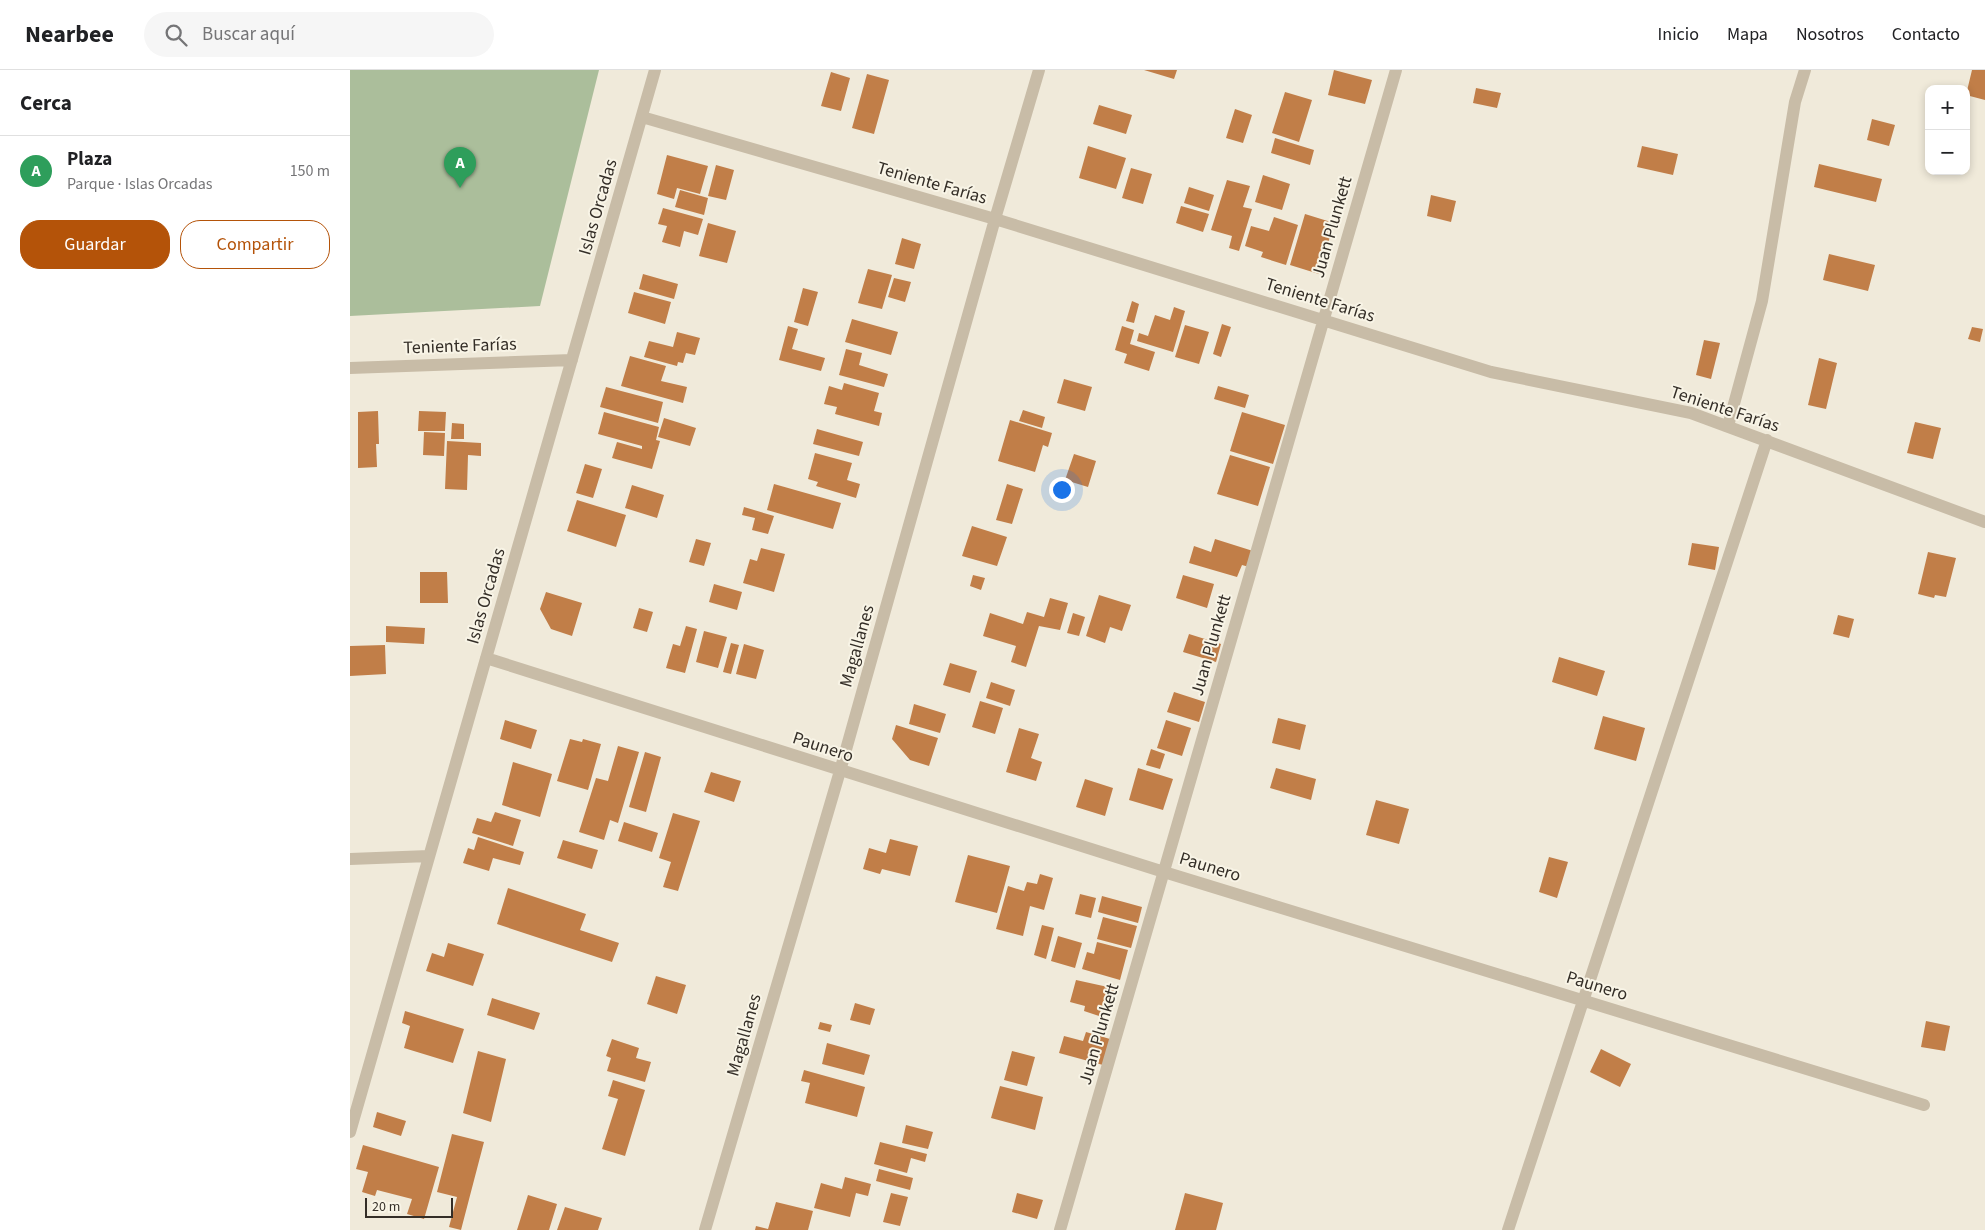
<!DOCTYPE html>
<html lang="es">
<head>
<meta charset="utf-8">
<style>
  :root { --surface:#fff; --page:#f6f6f6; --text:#202124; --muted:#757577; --line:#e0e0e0; --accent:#b45309 }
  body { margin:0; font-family:"Source Sans 3",sans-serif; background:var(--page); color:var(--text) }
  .controls { position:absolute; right:15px; top:15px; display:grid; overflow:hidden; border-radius:10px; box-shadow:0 2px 8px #0003 }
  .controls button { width:45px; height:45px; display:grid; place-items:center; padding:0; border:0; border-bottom:1px solid var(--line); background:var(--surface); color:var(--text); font:25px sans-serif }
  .scale { position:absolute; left:15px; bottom:12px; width:88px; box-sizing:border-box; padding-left:5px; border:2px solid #342e27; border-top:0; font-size:14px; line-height:18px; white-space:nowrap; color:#342e27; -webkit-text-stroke:4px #f8f4e6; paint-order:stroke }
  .you { position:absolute; left:711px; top:419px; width:18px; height:18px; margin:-12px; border:4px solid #fff; border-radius:50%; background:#1a73e8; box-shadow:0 0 0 8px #1a73e833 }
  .badge { display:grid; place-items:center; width:32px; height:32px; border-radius:50%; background:var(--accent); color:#fff; font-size:16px; font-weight:700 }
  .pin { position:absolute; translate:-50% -41px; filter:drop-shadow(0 1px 2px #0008) }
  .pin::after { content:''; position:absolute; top:26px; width:18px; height:15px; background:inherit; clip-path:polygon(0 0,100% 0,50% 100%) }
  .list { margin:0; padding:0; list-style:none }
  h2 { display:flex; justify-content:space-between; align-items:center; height:65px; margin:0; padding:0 20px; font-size:21px }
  h2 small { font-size:16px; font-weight:400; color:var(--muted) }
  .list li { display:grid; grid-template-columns:32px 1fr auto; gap:15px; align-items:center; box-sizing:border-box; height:70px; padding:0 20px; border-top:1px solid var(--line) }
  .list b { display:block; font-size:19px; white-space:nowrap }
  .list p { margin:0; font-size:16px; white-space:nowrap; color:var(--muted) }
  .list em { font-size:16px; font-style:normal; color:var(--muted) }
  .actions { display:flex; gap:10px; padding:15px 20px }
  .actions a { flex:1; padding:11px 0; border:1px solid var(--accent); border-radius:20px; text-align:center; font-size:18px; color:var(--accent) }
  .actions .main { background:var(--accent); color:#fff }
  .icon { flex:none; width:28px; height:28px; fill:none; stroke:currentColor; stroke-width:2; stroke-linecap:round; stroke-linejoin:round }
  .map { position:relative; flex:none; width:1635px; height:1160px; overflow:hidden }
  header { display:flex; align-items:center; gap:30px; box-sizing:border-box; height:70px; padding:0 25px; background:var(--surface); border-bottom:1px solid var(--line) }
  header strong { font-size:24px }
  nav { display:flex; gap:28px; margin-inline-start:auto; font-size:18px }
  .search { width:350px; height:45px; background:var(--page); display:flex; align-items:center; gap:12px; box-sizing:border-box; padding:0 18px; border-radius:28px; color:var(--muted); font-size:19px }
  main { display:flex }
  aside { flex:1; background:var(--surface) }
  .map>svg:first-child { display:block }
  .green { fill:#abbe9b }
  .building { fill:#c17e48 }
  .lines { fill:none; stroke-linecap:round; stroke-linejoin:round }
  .street { stroke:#c8bca7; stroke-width:12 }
  .labels { text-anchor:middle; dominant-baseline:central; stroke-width:4; stroke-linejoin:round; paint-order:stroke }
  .street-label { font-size:18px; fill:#342e27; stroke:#f8f4e6 }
</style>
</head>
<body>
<header>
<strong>Nearbee</strong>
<div class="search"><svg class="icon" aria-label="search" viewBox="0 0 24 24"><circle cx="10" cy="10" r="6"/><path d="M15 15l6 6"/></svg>Buscar aquí</div>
<nav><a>Inicio</a><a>Mapa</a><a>Nosotros</a><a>Contacto</a></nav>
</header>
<main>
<aside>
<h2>Cerca<small></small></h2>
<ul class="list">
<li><span class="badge" style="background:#2e9e5b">A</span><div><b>Plaza</b><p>Parque · Islas Orcadas</p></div><em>150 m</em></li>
</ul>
<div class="actions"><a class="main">Guardar</a><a>Compartir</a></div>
</aside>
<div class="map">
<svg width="1635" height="1160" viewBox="0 0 1635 1160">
  <rect width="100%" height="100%" fill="#f0eada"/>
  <!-- green -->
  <path class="green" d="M0,0H249L190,236L0,246Z"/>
  <!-- building -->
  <path class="building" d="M794,0H827L824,9Z
    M984,0L1022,10L1015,34L978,25Z
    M1622,0H1635V30L1616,25Z
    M481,2L500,8L491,41L471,36Z
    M517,4L539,10L524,64L502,58Z
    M1126,18L1151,23L1147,38L1123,33Z
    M935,22L962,30L949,72L922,63Z
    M749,35L782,45L776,64L743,54Z
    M885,39L902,45L893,73L876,68Z
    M1522,49L1545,55L1539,76L1517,70Z
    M925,68L964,80L960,95L921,83Z
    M738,76L776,88L766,119L729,108Z
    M1292,76L1328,84L1323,105L1287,97Z
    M317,85L358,96L350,124L327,118L324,129L307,124Z
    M1469,94L1532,109L1526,132L1464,117Z
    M366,95L384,100L376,130L358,126Z
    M781,98L802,104L793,134L772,128Z
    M913,105L940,114L932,140L905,132Z
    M877,110L900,116L893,137L902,139L889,181L879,178L882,166L861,160Z
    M839,117L864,125L859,141L834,133Z
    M330,120L358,128L354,145L325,137Z
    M1081,125L1106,131L1101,152L1077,146Z
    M831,136L859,144L853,162L826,153Z
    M313,138L353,149L348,165L334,161L330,177L312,172L317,156L308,154Z
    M955,144L984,153L969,204L940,195Z
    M924,147L948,155L936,195L911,187L913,182L895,176L901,156L919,161Z
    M358,153L386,161L377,193L349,186Z
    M552,168L571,174L564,199L545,194Z
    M1479,184L1525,195L1518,221L1473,210Z
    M518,199L542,205L532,239L508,233Z
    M293,204L328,214L324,229L289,219Z
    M544,208L561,212L555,232L538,227Z
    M453,218L468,222L458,256L444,252Z
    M284,222L321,232L315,254L278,243Z
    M782,231L789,234L784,253L776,251Z
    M824,237L835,241L823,282L787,271L789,263L798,266L805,245L820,250Z
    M502,249L548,262L541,285L495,272Z
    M872,254L881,257L871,287L863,284Z
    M835,255L859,262L849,294L825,287Z
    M438,256L448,259L442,279L475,288L471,301L429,290Z
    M772,256L784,260L780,274L805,282L799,301L774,293L777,284L765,280Z
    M1622,257L1633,259L1630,272L1618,269Z
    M327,262L350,268L345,285L336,283L333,293L328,292L327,296L294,287L299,271L323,277Z
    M1354,270L1370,273L1361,309L1346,305Z
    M496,279L512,283L509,295L538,304L534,317L489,305Z
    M280,286L316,296L311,311L337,317L333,333L271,316Z
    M1469,288L1487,293L1476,339L1458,335Z
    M714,309L742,317L735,341L707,333Z
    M494,313L529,323L524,341L532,343L529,356L485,344L487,337L474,334L479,316L492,320Z
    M868,316L899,325L895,338L864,329Z
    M256,317L313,332L308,353L250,337Z
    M673,340L695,347L692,358L669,351Z
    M28,341L29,374H26L27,397L8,398V342Z
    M69,341L96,342L95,361H68Z
    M254,342L309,357L306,370L310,371L302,399L262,388L267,372L292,379V376L248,364Z
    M892,342L935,355L923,394L880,381Z
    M314,348L346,358L340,376L308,367Z
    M660,350L702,363L698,377L693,375L685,402L648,391Z
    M1565,352L1591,358L1583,389L1557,383Z
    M102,353L114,354V369H101Z
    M467,359L513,372L509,386L463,374Z
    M74,362L95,363L94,386L73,385Z
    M97,371L131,373V386L118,385L117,420L95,419Z
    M465,383L502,393L497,410L510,414L506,428L466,416L468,412L458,409Z
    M724,384L746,391L738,417L715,410Z
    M880,385L920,397L908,436L867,424Z
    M235,394L252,399L243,428L226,423Z
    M424,414L491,433L483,459L417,440Z
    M657,414L673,419L662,454L646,450Z
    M282,415L314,425L307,448L275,438Z
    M227,430L276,445L266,477L217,461Z
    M394,437L424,446L418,464L402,460L405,448L392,445Z
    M622,456L657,467L647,496L612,486Z
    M346,469L361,473L354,496L339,492Z
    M865,469L903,481L899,497L892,495L887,507L839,493L844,476L861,482Z
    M1342,473L1369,477L1365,500L1338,495Z
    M411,478L435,484L424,522L393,513L400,489L407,491Z
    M1578,482L1606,488L1596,527L1585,525L1584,528L1568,524Z
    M70,502H97L98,533H70Z
    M623,505L635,508L631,520L620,516Z
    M833,505L864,514L857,538L826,528Z
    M364,514L392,522L387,540L359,532Z
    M196,522L232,533L222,566L201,559L190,539Z
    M749,525L781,535L772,561L760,557L755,573L736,566Z
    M700,528L718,533L710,560L689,556L676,597L661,592L666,576L633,566L640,543L673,554L677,542L694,547Z
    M289,538L303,542L297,562L283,558Z
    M723,543L735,547L729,566L717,563Z
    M1488,545L1504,549L1499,568L1483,564Z
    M36,556L75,558L74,574L36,572Z
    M336,556L347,559L335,603L316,598L323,574L330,576Z
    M354,561L377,567L368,598L346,592Z
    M839,564L871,574L866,592L833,582Z
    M381,573L389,575L381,604L373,602Z
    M394,574L414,580L406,609L386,604Z
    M35,575L36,604L0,606V576Z
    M1209,587L1255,601L1247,626L1202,612Z
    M600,593L627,601L620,623L593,615Z
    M641,612L665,620L660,636L636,628Z
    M824,622L855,632L849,652L817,642Z
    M630,631L653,638L645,664L622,657Z
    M564,634L596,644L590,663L559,654Z
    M1253,646L1295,658L1286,691L1244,679Z
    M928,648L956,655L950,680L922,673Z
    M155,650L187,660L181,679L150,669Z
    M816,650L841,658L832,686L807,678Z
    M546,655L588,668L579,696L560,690L542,669Z
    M669,658L689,664L681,688L692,692L686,711L656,702Z
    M220,669L232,672L233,669L251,674L238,720L207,711Z
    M268,676L289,682L268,753L260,750L254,770L229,762L246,708L258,711Z
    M801,679L815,684L810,699L796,695Z
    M295,682L311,687L296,742L279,737Z
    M163,692L202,704L190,747L152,735Z
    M788,698L823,709L813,740L779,730Z
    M926,698L966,709L961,730L920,718Z
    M361,702L391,711L384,732L354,722Z
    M735,709L763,718L755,746L726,737Z
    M1026,730L1059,739L1049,774L1016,765Z
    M145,742L171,750L163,776L122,763L127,748L141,752Z
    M323,743L350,751L328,821L313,817L321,792L309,788Z
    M274,752L308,763L302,782L268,771Z
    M128,767L174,782L170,795L143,788L139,801L113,793L118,778L124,780Z
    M540,769L568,776L560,806L532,799L530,804L513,799L519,778L536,783Z
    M213,770L248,780L242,799L207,788Z
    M618,785L660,796L647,843L605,832Z
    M1199,787L1218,792L1207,828L1189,822Z
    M690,804L703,808L694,840L680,836L673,866L646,859L658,816L674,821L677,812L687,814Z
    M158,818L236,844L230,860L269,873L262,892L147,854Z
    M730,824L746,828L741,848L725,844Z
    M752,826L792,837L788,853L748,842Z
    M753,847L787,856L781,878L747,869Z
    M692,855L704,858L696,889L684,885Z
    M708,866L732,873L725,898L701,891Z
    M747,872L778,880L770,910L732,899L737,882L744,884Z
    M98,873L134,884L123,916L76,901L82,883L94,887Z
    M306,906L336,915L327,944L297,934Z
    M726,910L767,919L762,938L753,935L749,946L734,941L735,936L720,932Z
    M142,928L190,943L184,960L137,945Z
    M505,933L525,939L520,955L500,950Z
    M55,941L114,959L103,993L54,978L60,956L52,953Z
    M1576,951L1600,956L1595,981L1571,977Z
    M470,952L482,955L480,962L468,959Z
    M736,962L760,969L753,995L709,983L714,966L733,971Z
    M262,969L289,978L286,988L301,992L295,1012L257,1001L261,988L256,986Z
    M477,973L520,985L514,1005L472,994Z
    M1251,979L1281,994L1270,1017L1240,1002Z
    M128,981L156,989L141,1052L113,1043Z
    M662,981L685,987L677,1016L654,1010Z
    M454,1000L515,1017L507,1047L455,1033L460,1013L451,1011Z
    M263,1010L295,1020L275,1086L252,1079L268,1029L258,1026Z
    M650,1016L693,1027L685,1060L641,1048Z
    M27,1042L56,1051L51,1066L23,1057Z
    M556,1055L583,1062L578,1079L552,1073Z
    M102,1064L134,1072L111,1160L99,1157L107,1127L87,1122Z
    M530,1072L577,1084L575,1092L561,1088L557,1103L524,1094Z
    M13,1075L89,1097L74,1149L57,1144L62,1129L27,1120L25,1126L12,1122L18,1102L6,1099Z
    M529,1099L563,1108L560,1120L526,1111Z
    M495,1107L521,1114L518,1126L506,1123L500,1147L464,1138L471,1113L492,1119Z
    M541,1123L558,1127L550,1156L533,1152Z
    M667,1123L693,1130L687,1149L662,1142Z
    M835,1123L873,1133L866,1160H825Z
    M178,1125L207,1134L199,1160H167Z
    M426,1132L463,1141L458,1160H405L406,1156L418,1159Z
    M215,1137L252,1148L248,1160H207Z"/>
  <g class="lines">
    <!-- street -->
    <path class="street" d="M292,47L645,149L1141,302L1341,343L1635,452
      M0,298L222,290
      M1378,356L1412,231L1445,32L1455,0
      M136,588L814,802L1574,1035
      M0,789L79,786
      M0,1062L305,0
      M355,1160L490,701L645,149L689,0
      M710,1160L1046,0
      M1158,1160L1417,370"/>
  </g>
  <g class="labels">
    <!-- street labels -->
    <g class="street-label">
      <text transform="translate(582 113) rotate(16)">Teniente Farías</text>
      <text transform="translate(248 137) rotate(-74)">Islas Orcadas</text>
      <text transform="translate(982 157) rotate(-74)">Juan Plunkett</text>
      <text transform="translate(970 230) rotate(17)">Teniente Farías</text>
      <text transform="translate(110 276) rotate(-2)">Teniente Farías</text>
      <text transform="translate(1375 339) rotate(18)">Teniente Farías</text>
      <text transform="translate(136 526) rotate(-74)">Islas Orcadas</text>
      <text transform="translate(861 575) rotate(-74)">Juan Plunkett</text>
      <text transform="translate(507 576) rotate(-74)">Magallanes</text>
      <text transform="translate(473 677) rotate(18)">Paunero</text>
      <text transform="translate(860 797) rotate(17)">Paunero</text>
      <text transform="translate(1247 916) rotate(17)">Paunero</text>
      <text transform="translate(749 964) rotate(-74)">Juan Plunkett</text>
      <text transform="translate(394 965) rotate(-74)">Magallanes</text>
    </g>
  </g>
</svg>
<div class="controls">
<button>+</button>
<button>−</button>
</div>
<div class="scale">20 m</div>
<div class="you"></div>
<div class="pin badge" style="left:110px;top:118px;background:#2e9e5b">A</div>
</div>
</main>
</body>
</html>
